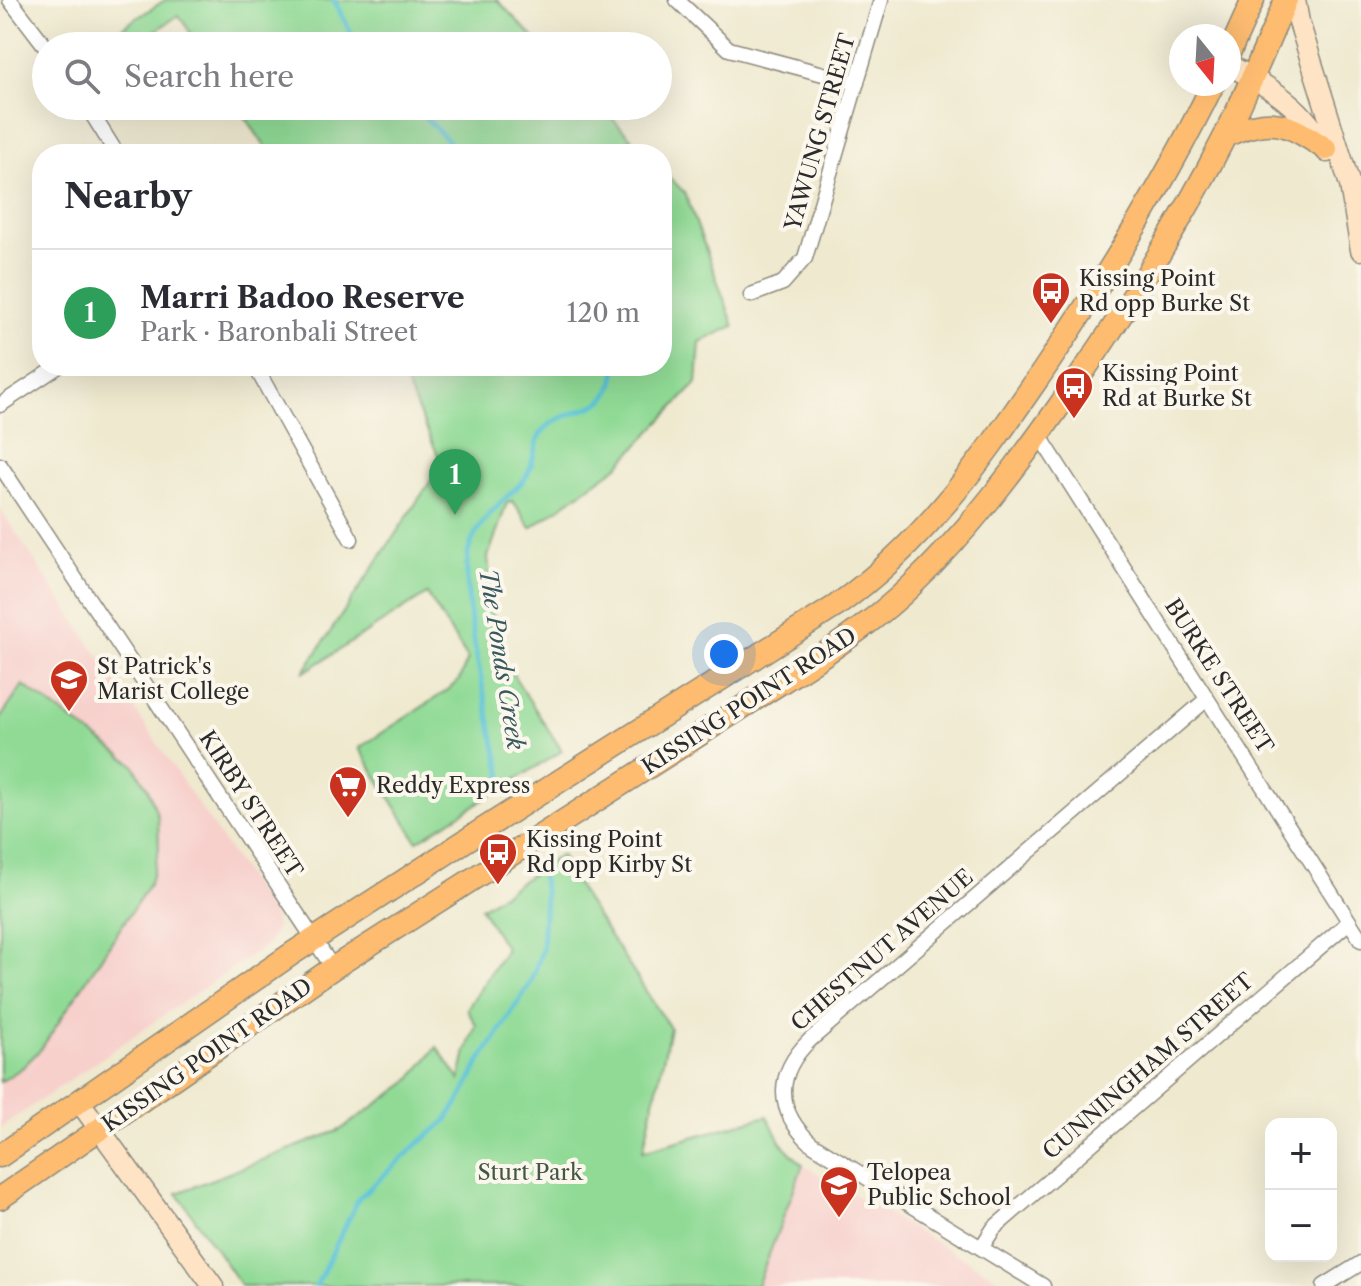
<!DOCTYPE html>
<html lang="en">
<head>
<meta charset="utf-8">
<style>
  :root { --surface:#fff; --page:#f7f7f7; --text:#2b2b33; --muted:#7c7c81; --line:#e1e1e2; --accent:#0b8043 }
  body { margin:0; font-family:"Libre Caslon Text",serif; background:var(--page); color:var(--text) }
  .controls { position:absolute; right:24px; bottom:24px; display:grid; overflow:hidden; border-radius:16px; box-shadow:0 8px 32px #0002 }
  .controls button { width:72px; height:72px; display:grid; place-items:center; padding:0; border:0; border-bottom:2px solid var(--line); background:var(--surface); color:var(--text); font:40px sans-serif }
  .compass { position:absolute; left:1169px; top:24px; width:72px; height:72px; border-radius:50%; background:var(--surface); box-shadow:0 8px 32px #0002; rotate:162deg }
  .you { position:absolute; left:724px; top:654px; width:28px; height:28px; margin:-20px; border:6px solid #fff; border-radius:50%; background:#1a73e8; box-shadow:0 0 0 12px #1a73e833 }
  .badge { display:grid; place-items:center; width:52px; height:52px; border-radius:50%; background:var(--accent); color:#fff; font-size:26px; font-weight:700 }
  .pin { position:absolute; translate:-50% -66px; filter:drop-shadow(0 2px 4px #0008) }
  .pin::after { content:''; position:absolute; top:42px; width:28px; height:24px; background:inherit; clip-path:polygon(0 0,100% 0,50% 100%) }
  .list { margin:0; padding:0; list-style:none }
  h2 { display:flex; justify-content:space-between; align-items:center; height:104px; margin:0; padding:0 32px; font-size:34px }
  h2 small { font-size:26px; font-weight:400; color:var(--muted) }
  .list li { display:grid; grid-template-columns:52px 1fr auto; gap:24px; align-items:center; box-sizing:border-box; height:128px; padding:0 32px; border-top:2px solid var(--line) }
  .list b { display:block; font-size:30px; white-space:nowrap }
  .list p { margin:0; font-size:26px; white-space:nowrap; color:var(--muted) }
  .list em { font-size:26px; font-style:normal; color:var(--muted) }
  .icon { flex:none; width:44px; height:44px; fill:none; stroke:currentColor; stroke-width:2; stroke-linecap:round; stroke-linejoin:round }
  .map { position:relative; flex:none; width:1361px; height:1286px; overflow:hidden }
  .search { position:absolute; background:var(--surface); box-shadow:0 8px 32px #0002; left:32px; top:32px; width:640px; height:88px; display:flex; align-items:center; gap:20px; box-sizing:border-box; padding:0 28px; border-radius:44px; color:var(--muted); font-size:30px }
  .panel { position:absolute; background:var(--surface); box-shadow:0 8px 32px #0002; left:32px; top:144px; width:640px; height:232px; border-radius:32px }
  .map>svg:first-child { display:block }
  .built { fill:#f7d0cc }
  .park { fill:#90da95; stroke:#5e8260; stroke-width:2 }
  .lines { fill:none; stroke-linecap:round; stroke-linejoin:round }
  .stream { stroke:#5ac3d7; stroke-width:5 }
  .street-casing { stroke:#8d8a7d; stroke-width:17 }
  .secondary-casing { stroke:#8d8a7d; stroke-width:23 }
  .primary-casing { stroke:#8d8a7d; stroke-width:25 }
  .street { stroke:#fff; stroke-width:14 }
  .secondary { stroke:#fee4c5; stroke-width:20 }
  .primary { stroke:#fdbc6f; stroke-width:22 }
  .labels { text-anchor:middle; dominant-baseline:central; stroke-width:8; stroke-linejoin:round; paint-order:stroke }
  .street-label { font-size:22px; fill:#2b2b2b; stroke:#fbf7ec }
  .poi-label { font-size:22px; fill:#2b2b2b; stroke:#fbf7ec; text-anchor:start }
  .park-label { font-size:22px; fill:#445746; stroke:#fbf7ec }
  .water-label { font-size:24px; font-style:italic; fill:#39595f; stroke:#fbf7ec }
</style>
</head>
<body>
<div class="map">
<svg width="1361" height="1286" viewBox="0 0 1361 1286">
  <rect width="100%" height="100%" fill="#fbf7ec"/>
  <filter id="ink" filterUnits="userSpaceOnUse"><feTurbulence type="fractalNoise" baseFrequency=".0125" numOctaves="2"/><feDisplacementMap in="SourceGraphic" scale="16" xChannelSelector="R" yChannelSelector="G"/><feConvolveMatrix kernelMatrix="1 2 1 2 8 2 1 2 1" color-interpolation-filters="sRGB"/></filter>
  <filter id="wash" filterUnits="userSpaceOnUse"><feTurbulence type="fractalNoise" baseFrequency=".006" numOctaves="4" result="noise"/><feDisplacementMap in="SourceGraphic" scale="32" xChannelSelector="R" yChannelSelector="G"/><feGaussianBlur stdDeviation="1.8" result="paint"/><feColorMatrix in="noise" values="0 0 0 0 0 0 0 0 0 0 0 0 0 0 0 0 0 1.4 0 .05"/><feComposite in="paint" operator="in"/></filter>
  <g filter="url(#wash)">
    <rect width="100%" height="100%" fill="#efe9cf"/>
    <!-- built -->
    <path class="built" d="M0,509L274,917L276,929L269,943L0,1128Z
      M803,1165L989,1273L1010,1286H758Z"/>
    <!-- park -->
    <path class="park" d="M165,0H497L542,46H199L179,15L133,46H94Z
      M238,106H600L647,154H270Z
      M662,170L685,193L734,326L700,342L697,383L618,466L531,528L513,501L507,503L488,557L493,612L489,637L562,751L417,841L359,748L448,690L459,680L468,659L427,594L303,673L442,464L398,366H662Z
      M23,685L133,764L148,789L158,817L159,849L150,883L41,1049L22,1068L0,1082V719Z
      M561,855L581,892L670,1028L643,1151L767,1116L781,1143L803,1165L757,1286H241L177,1193L340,1130L407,1083L437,1047L460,1080L466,1051L476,1025L467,1009L506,949L481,908Z"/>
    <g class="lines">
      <!-- stream -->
      <path class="stream" d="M334,0L358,46
        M414,106L461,154
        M503,781C493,732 456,587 470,546C481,515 504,502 524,480C537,464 531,438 549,425C579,402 612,418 616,366
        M316,1286L359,1198L420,1142L445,1122L460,1100L479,1063L531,982L542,950L545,894L540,869"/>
    </g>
  </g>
  <g filter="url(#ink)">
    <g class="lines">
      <!-- street casing -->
      <g class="street-casing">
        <path id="street" d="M10,0L46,47
          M677,0L729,49L857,83
          M87,106L117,154
          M751,295L783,283L805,258L881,0
          M255,366L351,539
          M0,405L59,366
          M1039,435L1361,940
          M0,465L333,968
          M981,1248L994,1228L1349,922
          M1043,1286L812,1144C775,1111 775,1074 810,1040L1207,699
          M1324,1286L1361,1263"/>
      </g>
      <!-- secondary casing -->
      <g class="secondary-casing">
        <path id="secondary" d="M1295,0L1299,22L1350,185L1361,250
          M1229,65C1270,87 1306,108 1327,152
          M79,1101L213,1286"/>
      </g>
      <!-- primary casing -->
      <g class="primary-casing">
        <path id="primary" d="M1229,53L1253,0
          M1225,136C1271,115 1286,122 1326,149
          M0,1156L293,953L482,830L836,606C927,541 980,462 1043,371C1106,278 1164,185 1213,84
          M0,1198L333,968L810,664C845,640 880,616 910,587C967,533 1015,469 1060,405C1120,320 1177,231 1224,138C1247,93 1266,46 1286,0"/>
      </g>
      <!-- street -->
      <use href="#street" class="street"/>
      <!-- secondary -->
      <use href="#secondary" class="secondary"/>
      <!-- primary -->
      <use href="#primary" class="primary"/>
    </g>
  </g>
  <!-- icons -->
  <defs>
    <g id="bus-pin" transform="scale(2)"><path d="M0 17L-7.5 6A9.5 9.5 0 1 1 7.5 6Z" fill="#c8321e" stroke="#fbf7ec"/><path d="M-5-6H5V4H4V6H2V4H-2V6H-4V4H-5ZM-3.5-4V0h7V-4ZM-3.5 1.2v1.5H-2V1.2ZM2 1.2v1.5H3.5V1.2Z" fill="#fff"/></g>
    <g id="school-pin" transform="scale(2)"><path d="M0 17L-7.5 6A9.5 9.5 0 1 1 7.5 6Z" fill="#c8321e" stroke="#fbf7ec"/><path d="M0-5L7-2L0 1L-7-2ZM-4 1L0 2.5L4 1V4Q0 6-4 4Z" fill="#fff"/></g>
    <g id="supermarket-pin" transform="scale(2)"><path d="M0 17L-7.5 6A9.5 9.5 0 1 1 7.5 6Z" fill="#c8321e" stroke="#fbf7ec"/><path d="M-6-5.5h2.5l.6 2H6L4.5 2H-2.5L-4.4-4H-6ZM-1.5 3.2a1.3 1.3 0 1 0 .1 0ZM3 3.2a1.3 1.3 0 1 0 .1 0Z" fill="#fff"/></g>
  </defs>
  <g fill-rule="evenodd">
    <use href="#bus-pin" x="1051" y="291"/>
    <use href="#bus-pin" x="1074" y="386"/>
    <use href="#school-pin" x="69" y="679"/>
    <use href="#supermarket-pin" x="348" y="785"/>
    <use href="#bus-pin" x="498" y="852"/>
    <use href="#school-pin" x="839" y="1185"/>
  </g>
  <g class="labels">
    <!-- street labels -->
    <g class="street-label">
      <text transform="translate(820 132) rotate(-74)">YAWUNG STREET</text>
      <text transform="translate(1219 676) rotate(57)">BURKE STREET</text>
      <text transform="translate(749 701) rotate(-33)">KISSING POINT ROAD</text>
      <text transform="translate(251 804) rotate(57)">KIRBY STREET</text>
      <text transform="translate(882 950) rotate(-41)">CHESTNUT AVENUE</text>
      <text transform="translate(207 1055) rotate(-35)">KISSING POINT ROAD</text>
      <text transform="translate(1148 1066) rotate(-41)">CUNNINGHAM STREET</text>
    </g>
    <!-- poi labels -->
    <g class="poi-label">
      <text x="1079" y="278">Kissing Point<tspan x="1079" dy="25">Rd opp Burke St</tspan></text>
      <text x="1102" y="373">Kissing Point<tspan x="1102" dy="25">Rd at Burke St</tspan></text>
      <text x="97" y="666">St Patrick's<tspan x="97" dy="25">Marist College</tspan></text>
      <text x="376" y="785">Reddy Express</text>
      <text x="526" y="839">Kissing Point<tspan x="526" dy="25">Rd opp Kirby St</tspan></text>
      <text x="867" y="1172">Telopea<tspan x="867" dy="25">Public School</tspan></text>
    </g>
    <!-- park labels -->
    <g class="park-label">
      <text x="530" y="1172">Sturt Park</text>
    </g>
    <!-- water labels -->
    <g class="water-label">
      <text transform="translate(502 659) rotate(81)">The Ponds Creek</text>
    </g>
  </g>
</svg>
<div class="controls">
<button>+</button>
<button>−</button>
</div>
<svg class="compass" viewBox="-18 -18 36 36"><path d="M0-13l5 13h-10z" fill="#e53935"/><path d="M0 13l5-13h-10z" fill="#7c7c81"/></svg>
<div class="you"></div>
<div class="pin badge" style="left:455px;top:515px;background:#2e9e5b">1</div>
<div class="search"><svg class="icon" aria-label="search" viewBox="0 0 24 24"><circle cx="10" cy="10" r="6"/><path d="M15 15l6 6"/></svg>Search here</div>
<section class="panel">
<h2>Nearby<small></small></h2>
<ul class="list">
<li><span class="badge" style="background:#2e9e5b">1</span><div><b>Marri Badoo Reserve</b><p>Park · Baronbali Street</p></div><em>120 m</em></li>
</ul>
</section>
</div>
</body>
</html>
